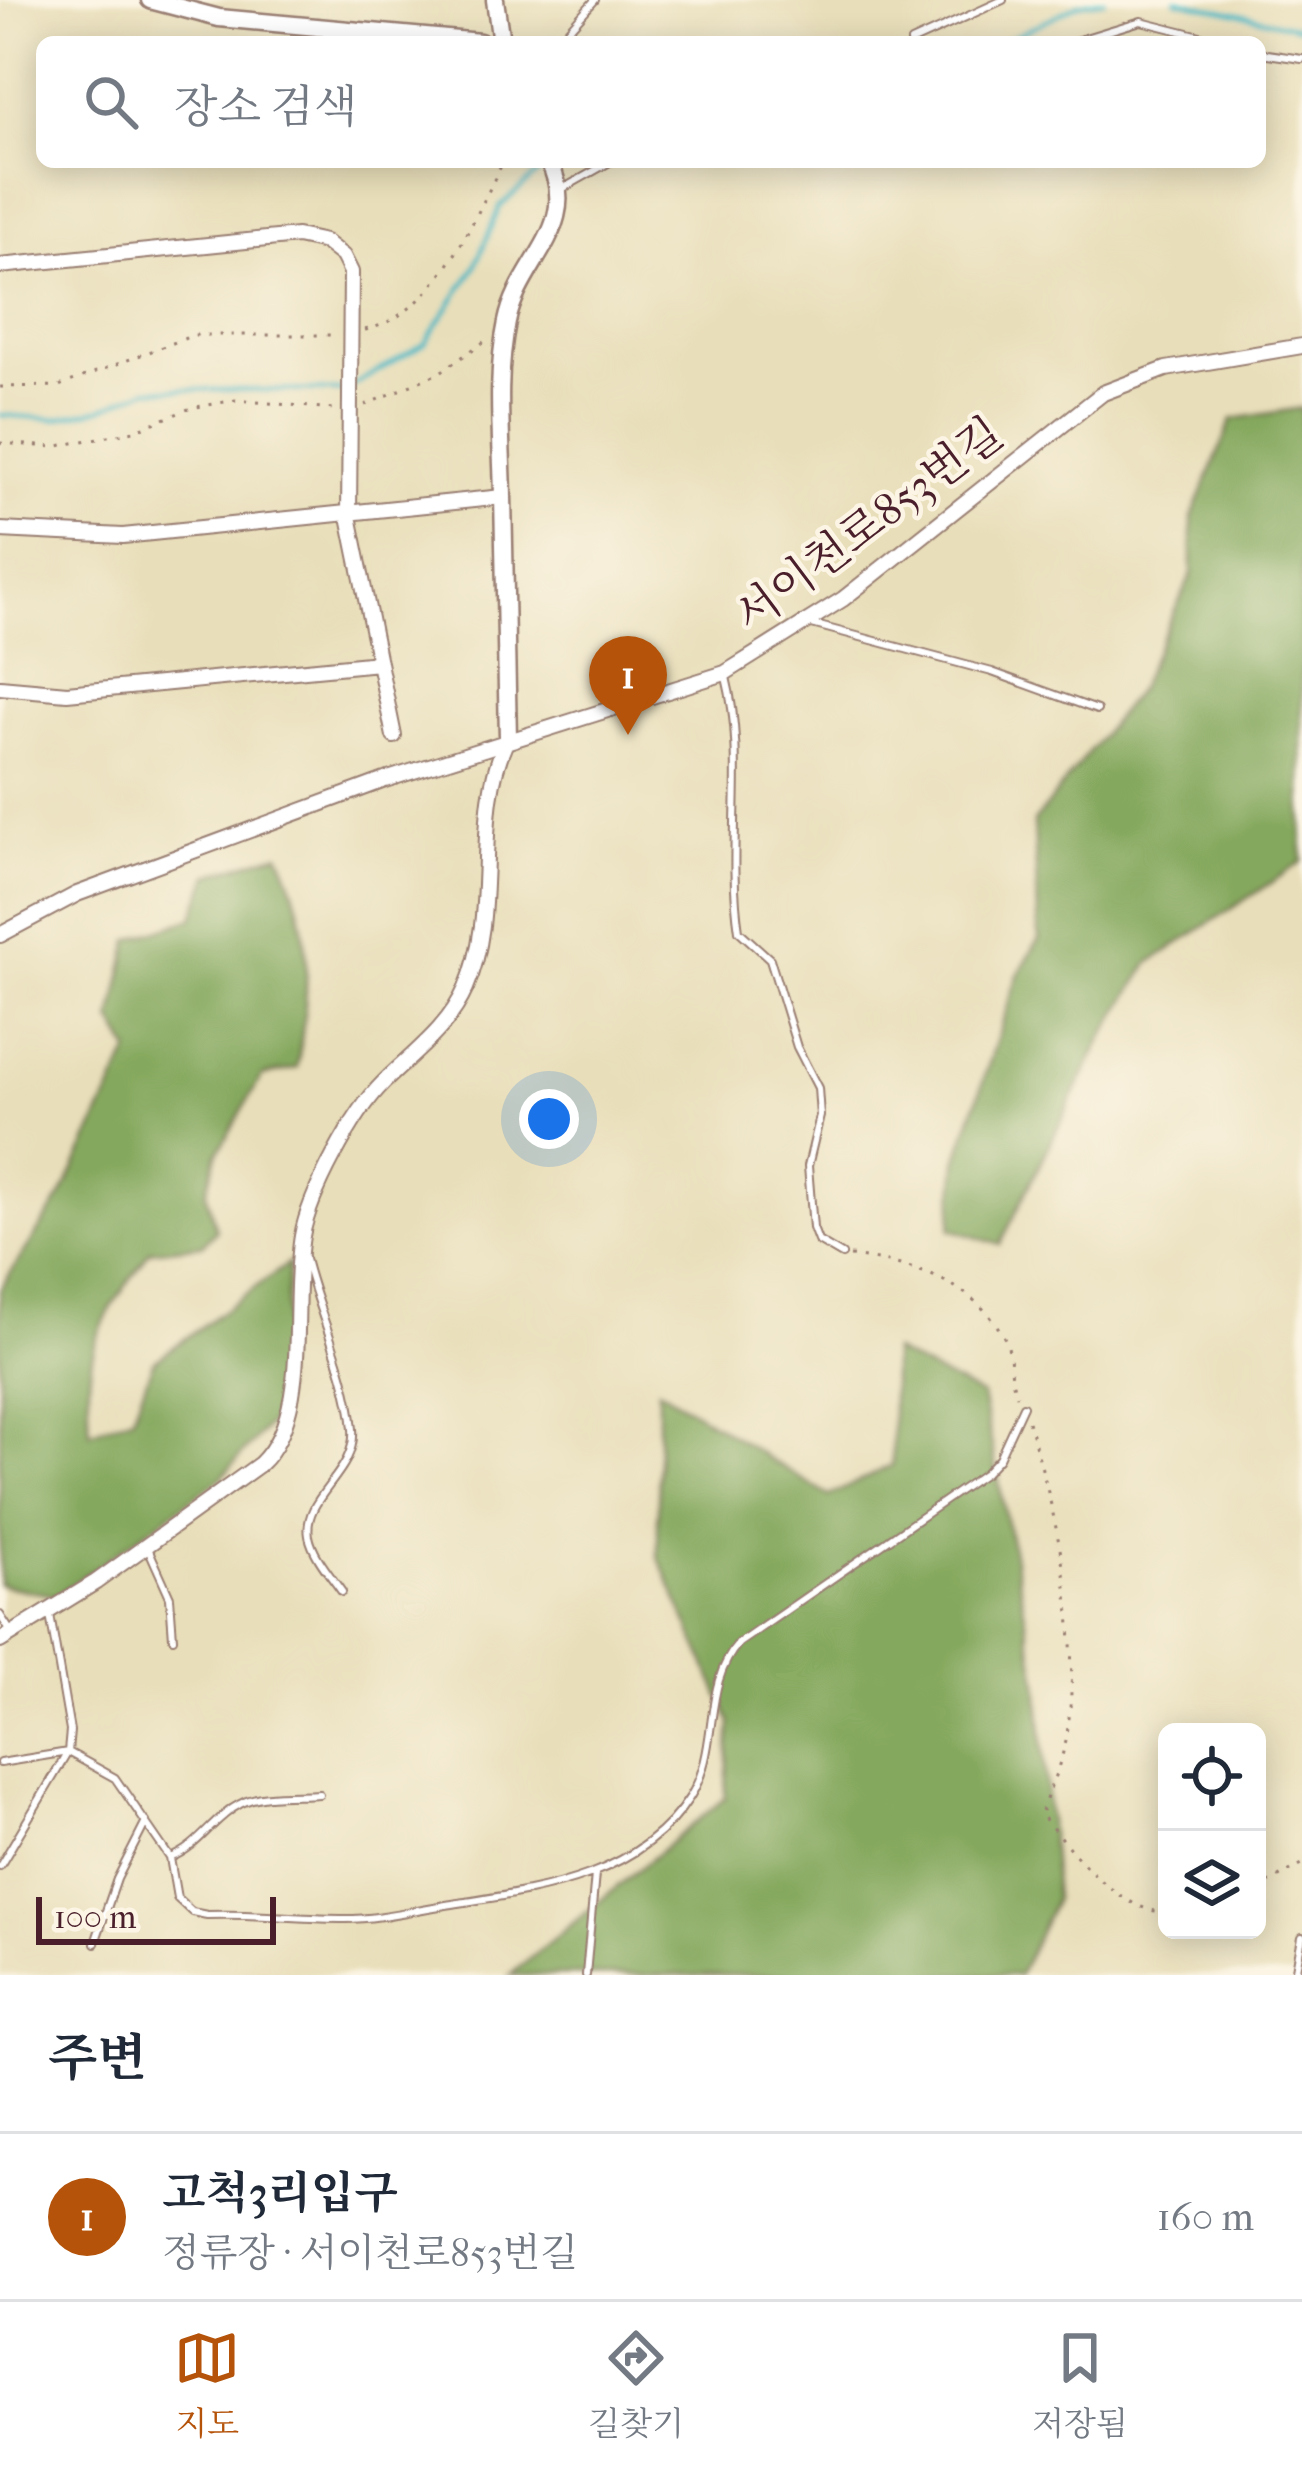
<!DOCTYPE html>
<html lang="ko">
<head>
<meta charset="utf-8">
<style>
  :root { --surface:#fff; --page:#f2f2f3; --text:#1f2937; --muted:#747a83; --line:#e0e1e3; --accent:#b45309 }
  body { margin:0; font-family:"IM FELL French Canon","Noto Serif KR",serif; background:var(--page); color:var(--text) }
  .controls { position:absolute; right:36px; bottom:36px; display:grid; overflow:hidden; border-radius:18px; box-shadow:0 6px 30px #0003 }
  .controls button { width:108px; height:108px; display:grid; place-items:center; padding:0; border:0; border-bottom:3px solid var(--line); background:var(--surface); color:var(--text); font:60px sans-serif }
  .scale { position:absolute; left:36px; bottom:30px; width:240px; box-sizing:border-box; padding-left:12px; border:6px solid #4a1f2b; border-top:0; font-size:33px; line-height:42px; white-space:nowrap; color:#4a1f2b; -webkit-text-stroke:9px #fcf5e5; paint-order:stroke }
  .you { position:absolute; left:549px; top:1119px; width:42px; height:42px; margin:-30px; border:9px solid #fff; border-radius:50%; background:#1a73e8; box-shadow:0 0 0 18px #1a73e833 }
  .badge { display:grid; place-items:center; width:78px; height:78px; border-radius:50%; background:var(--accent); color:#fff; font-size:39px; font-weight:700 }
  .pin { position:absolute; translate:-50% -99px; filter:drop-shadow(0 3px 6px #0008) }
  .pin::after { content:''; position:absolute; top:63px; width:42px; height:36px; background:inherit; clip-path:polygon(0 0,100% 0,50% 100%) }
  .list { margin:0; padding:0; list-style:none }
  h2 { display:flex; justify-content:space-between; align-items:center; height:156px; margin:0; padding:0 48px; font-size:51px }
  h2 small { font-size:39px; font-weight:400; color:var(--muted) }
  .list li { display:grid; grid-template-columns:78px 1fr auto; gap:36px; align-items:center; box-sizing:border-box; height:168px; padding:0 48px; border-top:3px solid var(--line) }
  .list b { display:block; font-size:45px; white-space:nowrap }
  .list p { margin:0; font-size:39px; white-space:nowrap; color:var(--muted) }
  .list em { font-size:39px; font-style:normal; color:var(--muted) }
  .icon { flex:none; width:66px; height:66px; fill:none; stroke:currentColor; stroke-width:2; stroke-linecap:round; stroke-linejoin:round }
  .map { position:relative; flex:none; width:1302px; height:1975px; overflow:hidden }
  .search { position:absolute; background:var(--surface); box-shadow:0 6px 30px #0003; left:36px; right:36px; top:36px; height:132px; display:flex; align-items:center; gap:30px; box-sizing:border-box; padding:0 42px; border-radius:18px; color:var(--muted); font-size:45px }
  .sheet { height:324px; background:var(--surface) }
  nav { display:flex; justify-content:space-around; align-items:center; box-sizing:border-box; height:168px; border-top:3px solid var(--line); background:var(--surface); font-size:33px; color:var(--muted) }
  nav a { display:grid; justify-items:center; gap:6px }
  nav .on { color:var(--accent) }
  .map>svg:first-child { display:block }
  .forest { fill:#84a85d; stroke:#676444; stroke-width:3 }
  .lines { fill:none; stroke-linecap:round; stroke-linejoin:round }
  .stream { stroke:#4ab8c4; stroke-width:4.5 }
  .service-casing { stroke:#997e72; stroke-width:10 }
  .minor-casing { stroke:#997e72; stroke-width:18 }
  .tertiary-casing { stroke:#997e72; stroke-width:21 }
  .path { stroke:#997e72; stroke-width:3; stroke-dasharray:3 9; stroke-linecap:butt }
  .service { stroke:#fff; stroke-width:6 }
  .minor { stroke:#fff; stroke-width:14 }
  .tertiary { stroke:#fff; stroke-width:16 }
  .labels { text-anchor:middle; dominant-baseline:central; stroke-width:9; stroke-linejoin:round; paint-order:stroke }
  .street-label { font-size:45px; fill:#4a1f2b; stroke:#fcf5e5 }
</style>
</head>
<body>
<div class="map">
<svg width="1302" height="1975" viewBox="0 0 1302 1975">
  <rect width="100%" height="100%" fill="#fcf5e5"/>
  <filter id="ink" filterUnits="userSpaceOnUse"><feTurbulence type="fractalNoise" baseFrequency=".00833" numOctaves="2"/><feDisplacementMap in="SourceGraphic" scale="24" xChannelSelector="R" yChannelSelector="G"/><feConvolveMatrix kernelMatrix="1 2 1 2 8 2 1 2 1" color-interpolation-filters="sRGB"/></filter>
  <filter id="wash" filterUnits="userSpaceOnUse"><feTurbulence type="fractalNoise" baseFrequency=".004" numOctaves="4" result="noise"/><feDisplacementMap in="SourceGraphic" scale="48" xChannelSelector="R" yChannelSelector="G"/><feGaussianBlur stdDeviation="2.7" result="paint"/><feColorMatrix in="noise" values="0 0 0 0 0 0 0 0 0 0 0 0 0 0 0 0 0 1.4 0 .05"/><feComposite in="paint" operator="in"/></filter>
  <g filter="url(#wash)">
    <rect width="100%" height="100%" fill="#e8deb9"/>
    <!-- forest -->
    <path class="forest" d="M1302,408V862L1149,963L1102,1039L1000,1245L951,1229L957,1161L1018,975L1039,939L1034,822L1138,689L1192,574V517L1232,419Z
      M279,853C315,927 310,989 297,1068L262,1076L217,1154L206,1192L216,1230L202,1245L150,1251C99,1324 84,1339 90,1432L133,1416L153,1362L289,1263L279,1413L221,1478L56,1596L0,1585V1289L62,1195L130,1051L112,1020L130,940L193,918L209,875Z
      M892,1351L982,1396L1038,1680L1055,1899L1019,1975H510L725,1798L731,1722L658,1556V1389L829,1496L892,1465Z"/>
    <g class="lines">
      <!-- stream -->
      <path class="stream" d="M1176,0L1302,28
        M1003,42L1079,4L1105,0
        M0,415L55,419L101,409L148,389L344,391L425,343L474,269L500,206L545,167"/>
    </g>
  </g>
  <g filter="url(#ink)">
    <g class="lines">
      <!-- service casing -->
      <g class="service-casing">
        <path id="service" d="M557,42L595,0
          M911,42L1003,0
          M1072,42L1141,21L1224,42
          M1260,53L1302,59
          M771,162H824
          M562,189L610,162
          M808,623L992,672L1097,710
          M726,677C747,760 726,845 739,931L770,959L797,1047L818,1088L820,1116L808,1166L813,1228L818,1241L842,1255
          M305,1259C319,1315 348,1373 353,1429C357,1474 302,1496 309,1536C313,1556 331,1576 342,1592
          M148,1548L170,1597L173,1638
          M0,1615L11,1632
          M0,1763L68,1752L115,1778L170,1858L177,1898L192,1912L207,1915C254,1913 299,1919 346,1919C380,1919 412,1910 446,1905C535,1891 637,1880 690,1797C721,1748 701,1685 739,1643L985,1473L999,1458L1023,1406
          M170,1858C200,1846 213,1818 240,1804C261,1792 295,1796 319,1794
          M0,1866L68,1752L70,1731L50,1615
          M95,1943L117,1879L146,1822
          M586,1975L595,1874
          M1295,1975L1302,1937"/>
      </g>
      <!-- minor casing -->
      <g class="minor-casing">
        <path id="minor" d="M0,266L297,236L325,242L343,256L351,272L349,516L394,736
          M0,530L123,536L503,497
          M0,687L67,693L379,663
          M0,935L77,894L385,780L725,673L843,599L1103,393L1166,369L1302,346
          M0,1641L96,1582L260,1464C312,1415 290,1305 302,1236C309,1195 353,1113 383,1083C413,1053 448,1029 466,988C501,908 470,813 508,738"/>
      </g>
      <!-- tertiary casing -->
      <g class="tertiary-casing">
        <path id="tertiary" d="M150,0L219,18L480,42
          M495,0L501,42
          M508,738C506,657 505,577 503,497C502,439 495,379 507,322C519,261 582,227 549,162"/>
      </g>
      <!-- path -->
      <path class="path" d="M365,330C438,313 471,224 503,162
        M0,387L59,386L194,335H338
        M365,405L439,373L488,339
        M0,443L53,447L134,431L191,408L236,400L333,409
        M850,1256C910,1263 975,1281 1005,1339C1014,1357 1008,1377 1017,1395
        M1028,1421C1058,1517 1082,1632 1067,1734C1063,1761 1049,1788 1041,1814C1070,1849 1119,1913 1167,1912
        M1257,1889L1302,1864"/>
      <!-- service -->
      <use href="#service" class="service"/>
      <!-- minor -->
      <use href="#minor" class="minor"/>
      <!-- tertiary -->
      <use href="#tertiary" class="tertiary"/>
    </g>
  </g>
  <g class="labels">
    <!-- street labels -->
    <g class="street-label">
      <text transform="translate(869 525) rotate(-37)">서이천로853번길</text>
    </g>
  </g>
</svg>
<div class="controls">
<button><svg class="icon" aria-label="locate" viewBox="0 0 24 24"><circle cx="12" cy="12" r="6"/><path d="M12 2v4M12 18v4M2 12h4M18 12h4"/></svg></button>
<button><svg class="icon" aria-label="layers" viewBox="0 0 24 24"><path d="M12 4l9 5-9 5-9-5zM3 14l9 5 9-5"/></svg></button>
</div>
<div class="scale">100 m</div>
<div class="you"></div>
<div class="pin badge" style="left:628px;top:735px">1</div>
<div class="search"><svg class="icon" aria-label="search" viewBox="0 0 24 24"><circle cx="10" cy="10" r="6"/><path d="M15 15l6 6"/></svg>장소 검색</div>
</div>
<section class="sheet">
<h2>주변<small></small></h2>
<ul class="list">
<li><span class="badge">1</span><div><b>고척3리입구</b><p>정류장 · 서이천로853번길</p></div><em>160 m</em></li>
</ul>
</section>
<nav>
<a class="on"><svg class="icon" aria-label="map" viewBox="0 0 24 24"><path d="M3 6l6-2 6 2 6-2v14l-6 2-6-2-6 2zM9 4v14M15 6v14"/></svg>지도</a>
<a><svg class="icon" aria-label="directions" viewBox="0 0 24 24"><path d="M12 3l9 9-9 9-9-9zM9 14v-3h6M13 9l2 2-2 2"/></svg>길찾기</a>
<a><svg class="icon" aria-label="saved" viewBox="0 0 24 24"><path d="M7 4h10v16l-5-4-5 4z"/></svg>저장됨</a>
</nav>
</body>
</html>
